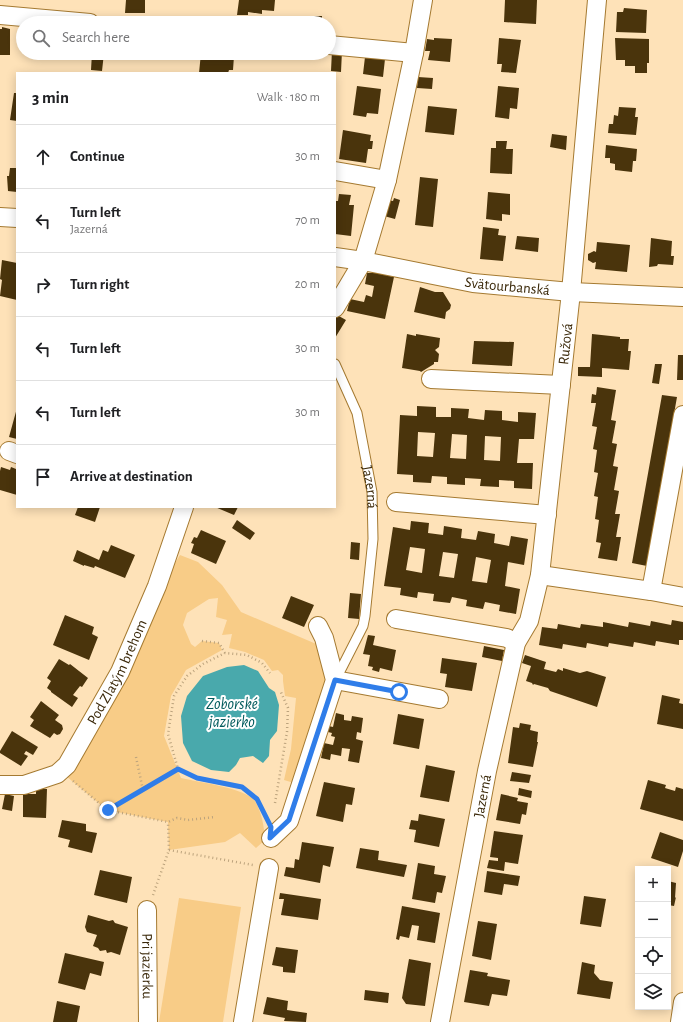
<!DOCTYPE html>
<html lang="en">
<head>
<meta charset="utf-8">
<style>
  :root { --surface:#fff; --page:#f2f2f2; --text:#202124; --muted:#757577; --line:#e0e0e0 }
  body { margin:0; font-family:"Alegreya Sans",sans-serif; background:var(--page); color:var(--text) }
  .controls { position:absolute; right:12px; bottom:12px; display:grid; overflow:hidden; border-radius:0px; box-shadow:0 2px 10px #0003 }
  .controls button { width:36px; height:36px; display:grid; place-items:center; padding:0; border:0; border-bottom:1px solid var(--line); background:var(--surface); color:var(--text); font:20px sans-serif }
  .stop { position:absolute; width:12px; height:12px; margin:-9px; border:3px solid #2f7de9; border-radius:50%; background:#fff }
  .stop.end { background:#2f7de9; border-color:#fff; box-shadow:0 1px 4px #0008 }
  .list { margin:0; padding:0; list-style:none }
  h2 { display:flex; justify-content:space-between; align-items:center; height:52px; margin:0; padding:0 16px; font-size:17px }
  h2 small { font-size:13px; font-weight:400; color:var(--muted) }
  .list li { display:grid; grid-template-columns:26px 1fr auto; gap:12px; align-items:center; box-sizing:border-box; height:64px; padding:0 16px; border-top:1px solid var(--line) }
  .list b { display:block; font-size:15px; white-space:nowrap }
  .list p { margin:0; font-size:13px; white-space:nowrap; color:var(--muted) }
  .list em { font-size:13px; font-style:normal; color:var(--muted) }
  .icon { flex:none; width:22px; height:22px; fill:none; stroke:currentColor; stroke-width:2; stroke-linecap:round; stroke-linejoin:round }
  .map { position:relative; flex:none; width:683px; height:1022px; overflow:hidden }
  .search { position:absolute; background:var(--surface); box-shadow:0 2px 10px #0003; left:16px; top:16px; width:320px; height:44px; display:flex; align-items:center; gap:10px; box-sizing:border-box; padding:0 14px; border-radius:22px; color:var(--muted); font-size:15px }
  .panel { position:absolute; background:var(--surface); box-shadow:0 2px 10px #0003; left:16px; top:72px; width:320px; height:436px; border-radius:0px }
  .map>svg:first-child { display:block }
  .green { fill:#f8cc87 }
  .water { fill:#49a9ac }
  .building { fill:#4a340c; fill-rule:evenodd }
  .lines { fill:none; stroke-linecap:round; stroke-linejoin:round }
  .service-casing { stroke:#a57a31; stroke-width:11 }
  .minor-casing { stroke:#a57a31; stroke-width:20 }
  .path { stroke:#bca37d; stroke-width:2.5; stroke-dasharray:1 3; stroke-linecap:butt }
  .service { stroke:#fff; stroke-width:9 }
  .minor { stroke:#fff; stroke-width:18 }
  .route { stroke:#2f7de9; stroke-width:5 }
  .labels { text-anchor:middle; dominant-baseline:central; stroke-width:4; stroke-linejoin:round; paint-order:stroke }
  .street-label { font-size:15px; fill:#3a2809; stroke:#fff }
  .water-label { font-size:16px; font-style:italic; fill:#015a5c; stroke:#fff }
</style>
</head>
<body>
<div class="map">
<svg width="683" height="1022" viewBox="0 0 683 1022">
  <rect width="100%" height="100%" fill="#fee2b8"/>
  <!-- green -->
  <path class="green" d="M180,555L198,562L222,585L241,612L321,646L331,679L294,783L284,780L291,749L296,698L285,696L283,681V675L278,670L272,671L264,660L245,652L229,648L232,634L222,635L227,620L216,617L218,598L209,599L187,613L183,625L191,644L195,647L202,641L219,643L222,650L186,670L171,696L164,736L181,778C197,782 246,788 255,801C262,813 264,826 265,840L256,848L240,833L225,842L169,850L168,822L107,810L66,776L169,573Z
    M179,898L241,907L223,1022H159Z"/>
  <!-- water -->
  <path class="water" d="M244,665L258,671L269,688L275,692L279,705L277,731L270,740L269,756L263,763L253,756L240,758L236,765L229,772L211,770L192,761L183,743L181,716L187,696L203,676L227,667Z"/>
  <!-- building -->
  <path class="building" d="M126,0H145V13H125Z
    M239,0H275L274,11L262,10V14L248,12V15H237Z
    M505,0H537L536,24L504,22Z
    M624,8L647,10L646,33L616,32L617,12H623Z
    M305,16H322V23H305Z
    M2,27L10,29V55H0V29H2Z
    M434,38L452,39L450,62L428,60L430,51H425L427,39L434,40Z
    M499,38L521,40L516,73L501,72L502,64H497Z
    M615,38L649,39V63H647V73H635V66H625V60H616Z
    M332,50L342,51L341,72L331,71Z
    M92,53H104L102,71L91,70Z
    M201,53H211V54L234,56L233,70H229L228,73H199Z
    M365,57L385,59L383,77L363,74Z
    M418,77L433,78L432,89L417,88Z
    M357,86L381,89L378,114L367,113L366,117L353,115Z
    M498,86L519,88L517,109L510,108L509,119L495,117Z
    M14,93H17V121L10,120Z
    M428,106L457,109L454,135L425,132Z
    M619,107L636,108L635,117H638L636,135L608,133L609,124H613L614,115L618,116Z
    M343,130L371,135L370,141H373L372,149H368L366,163L339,159Z
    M552,134L567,136L566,150L550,147Z
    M496,141H507L506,149H513L512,174L490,173L491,148H496Z
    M606,145L637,149L636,161H633L632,172L615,170V164L610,163V158H605Z
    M10,168H17V192L8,191L7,176H9Z
    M420,177L438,179L433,227L415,225Z
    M488,192L510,194V215L502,214V221L486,219Z
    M339,194L351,195L349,205H354L351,236L335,234V201H338Z
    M394,198L400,200L395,219L384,216L388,200L393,201Z
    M483,227L499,229L498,235L506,236L503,261L480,259Z
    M517,236L539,238L538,252L515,249Z
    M651,238L672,241L671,256H674L673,265L658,264L657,266L649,267Z
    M597,242L630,245L627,272L595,269L596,262L593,263L588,260V254L594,251L596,252Z
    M2,260L17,263V300L0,296L2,280L0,279Z
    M367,273H377L394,277L385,319L347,311L350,299L364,302L366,295L372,297L374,286L365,284Z
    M420,287L435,292H443L451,305L450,309L446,312L445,319L414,312Z
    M337,315L346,320L335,338V319Z
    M407,334L416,336V334L440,338L439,347L435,350L439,354L438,362H434V364L421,372L420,371L402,368Z
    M592,334L620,337V339H629L628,351H631L629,370L602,368V377L578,376V367H590Z
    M474,341L514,342L512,366L472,364Z
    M678,355H683V380H677Z
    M655,364H662L659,384L652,383Z
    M597,387L616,390L611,420L616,421L612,443L617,444L613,466L618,467L614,490L619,491L615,514H620L616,537H621L617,561L598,558L601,543L596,542L599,520L595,519L598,497L594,496L598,473L594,472L597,450L593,449L597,427L592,426L596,403H591L592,394L596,395Z
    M662,395L677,397L647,566L632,563Z
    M417,406L436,407V417H451V408L469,409L468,418L484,420L485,410L502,411V420L518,422V412L536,413L534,439H519L517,463H533L532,489L514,488V481L499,480V487L480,486L481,479L465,478V485L447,484V477L432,476L431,483L413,482V475L397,474L400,415L417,416ZM418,432L435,433L433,457L417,456ZM452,434L467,435L466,459L450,458ZM485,436L501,437L500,461L484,460Z
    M17,408V439L9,437Z
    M1,467L10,470L11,467L16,469L17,495L0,490V471Z
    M78,507H100L95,522L75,515Z
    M215,507H238L234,515Z
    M237,520L255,533L250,540L232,528Z
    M411,521L429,523L428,533L443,535L444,526L462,529L461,538L476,540L478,531L495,534L494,543L509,546L511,536L528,539L524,565L508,562L505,586L520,589L516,614L499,611L500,605L485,602L483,609L466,606L467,600L452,597L450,603L433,601L434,594L418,592L417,598L400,595L401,588L384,586L393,527L410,530ZM410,547L425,549L422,573L406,570ZM443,552L458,554L454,578L439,576ZM476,557L491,560L487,583L472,581Z
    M201,530L226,541L216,564L191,553L194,544L191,543L194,537L197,538Z
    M351,542L360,543L359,560L350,559Z
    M111,545L135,555L125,578L95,566L94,568L84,565V566L73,561L77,550L99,560L103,550L108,552Z
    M350,593L361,594L359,619L348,618Z
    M291,596L314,605L304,627L282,618Z
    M65,615L94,627L92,634L98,637L89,660L53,645Z
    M672,620L683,622V640H679V645L656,641L655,646L634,642L633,647L609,643L608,647L587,643L586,648L563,644L562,649L539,645L542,627L557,629L558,624L580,628L581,624L603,627V622L628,627L629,622L650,626L651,621L671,625Z
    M368,635L375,636L373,645L396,650L392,671L380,668L379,672L372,670L373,667L368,666L370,655L363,654Z
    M484,646L504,650L502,661L482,657Z
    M525,655L546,662L544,669L556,672L558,669L563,671V668L580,673L587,671L606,677L597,707L550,691L548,688L534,684L533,685L532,683L526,681L531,666L522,663Z
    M442,658L477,663L472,691L445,687L447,674L440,673Z
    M59,659L69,665L70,664L88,678L82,687L80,686L73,695L78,698L72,707L51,692V691L47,688L51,681L47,678Z
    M662,695L680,699L679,703L683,704V729L657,724Z
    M41,701L59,715L55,720L62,725L63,729L60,734L57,735L54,733L50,738L30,726L34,720L30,717Z
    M336,713L344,715V720L351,721L352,716L363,718L361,733L357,732L356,739L363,741L359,763L348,761L350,749L342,748L341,756L331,754L330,760L321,758L324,743L333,745L335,737L331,736L332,733L328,732L329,726L333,727Z
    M398,714L424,719L419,749L393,744Z
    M520,723L531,725L530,730L538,732L537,742H538L533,767L508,763L513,727L519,728Z
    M12,731L38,747L33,755L26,751L24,754L28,756L21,766L0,753V751Z
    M426,765L455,771L449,802L420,797Z
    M512,772L531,775L529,783L510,781Z
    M648,780L666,785L665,788L675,791L676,787L683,789V821L640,809Z
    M324,782L355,788L352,805L346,804L343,822L316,816Z
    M36,788L47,789L46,818L23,817V794H36Z
    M519,788L532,791L531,798L518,795Z
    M5,794L14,796L12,811L2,809Z
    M501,794L518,798L517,801L528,803L526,815L522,814L520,824L496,820Z
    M419,814L445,819L439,847L414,842L416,830L409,829L411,820L418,821Z
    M62,820L86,824V831L97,833L92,853L68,847L70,840L58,837Z
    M494,831L523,835L518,864L505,862L504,871L487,868L489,860L498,861V858L490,857Z
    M660,832L683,840V851L678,867L651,858Z
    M302,842L334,847L330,867L323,865L320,883L284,876L286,867L294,868L295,859L299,860Z
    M360,848L379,851L378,860L407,865L404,877L356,868Z
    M418,863L435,866L434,874L446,876L442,893L437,892L435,903L412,899Z
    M100,870L132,877L127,903L94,895Z
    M487,871L520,876L518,886L504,884L502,895L484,892Z
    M668,881L676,883L675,898L676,897L674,906L668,905Z
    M280,893L321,899L318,920L281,915L284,899H279Z
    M584,896L606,899L601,927L580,924Z
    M402,906L440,913L435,943L417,940L419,926L412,925L409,938L400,936L399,940L396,939Z
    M88,915L109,921L113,920L115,923L128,927L120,955L111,952L107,953L106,950L100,951L98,948L93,946L97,935L87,932L85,927Z
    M478,921L497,924L491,960L472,956Z
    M276,947L298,950L295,973L283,972V967L272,965Z
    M65,953L104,962L101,976L90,973L85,990L58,983Z
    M409,959L431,963L425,1006L406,1004L402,998Z
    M582,962L595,965L594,973L600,980L613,982L610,999L577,994Z
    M470,970L488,973L487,976L510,980L507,996L492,994L489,1006L464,1002Z
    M365,990L389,993L388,1003L364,1000Z
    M267,997L288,1001L287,1010L307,1013L306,1022L284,1021L285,1018L263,1014Z
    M57,1001L80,1006L77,1022H53Z"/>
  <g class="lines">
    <!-- service casing -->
    <g class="service-casing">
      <g id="service">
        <path id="s1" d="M335,364L357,413L372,492L373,539L365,616L363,626L336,679"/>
      </g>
    </g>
    <!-- minor casing -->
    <g class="minor-casing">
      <g id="minor">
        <path d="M0,15L90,23"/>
        <path d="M329,45L414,53"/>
        <path d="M335,171L387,180"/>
        <path d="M0,217L17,218"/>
        <path id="s2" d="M335,257L363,261L473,283L571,292L683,297"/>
        <path d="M335,308L363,261L387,180L414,53L423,0"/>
        <path d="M431,379L561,385"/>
        <path d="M9,451L17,454"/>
        <path d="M396,502L547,515"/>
        <path d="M540,575L651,591L683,415"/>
        <path d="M651,591L683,597"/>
        <path d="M396,619L507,638L516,643"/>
        <path d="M335,680L439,699"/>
        <path id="s3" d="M0,785H24L57,774L67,765L120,672L157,586L184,507"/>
        <path d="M271,838L289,821L335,680L324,638L318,626"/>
        <path id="s4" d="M147,910L148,1022"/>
        <path d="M243,1022L269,868"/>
        <path id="s5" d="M440,1022L487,771L516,643L529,621L540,575L571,292L597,0"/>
        <path d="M680,1022L683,1002"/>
      </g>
    </g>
    <!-- path -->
    <path class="path" d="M202,641L219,643L225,653
      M136,757L143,790
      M73,781L107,810L168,822L177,818L188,820L215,817
      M275,803L287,732L288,708L280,690
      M108,810L178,769
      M267,820L257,799L242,787L197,778L178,769L168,734L174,696L187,676L203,664L225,653L247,655L262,663L270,673
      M169,850L253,865
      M153,895L169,850L168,822"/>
    <!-- service -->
    <use href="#service" class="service"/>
    <!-- minor -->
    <use href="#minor" class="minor"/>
  </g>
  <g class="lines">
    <!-- route -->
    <path class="route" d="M108,810L178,769L197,778L242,787L257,799L271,827L270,838L289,820L335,680L399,692"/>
  </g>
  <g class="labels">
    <!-- street labels -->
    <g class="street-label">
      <text stroke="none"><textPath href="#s2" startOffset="175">Svätourbanská</textPath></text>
      <text stroke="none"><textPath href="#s5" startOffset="692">Ružová</textPath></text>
      <text stroke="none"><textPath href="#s1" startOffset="129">Jazerná</textPath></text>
      <text stroke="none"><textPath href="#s3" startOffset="178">Pod Zlatým brehom</textPath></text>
      <text stroke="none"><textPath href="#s5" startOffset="230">Jazerná</textPath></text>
      <text stroke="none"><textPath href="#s4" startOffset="56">Pri jazierku</textPath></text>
    </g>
    <!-- water labels -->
    <g class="water-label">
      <text x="232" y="704">Zoborské<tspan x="232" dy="18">jazierko</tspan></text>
    </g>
  </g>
</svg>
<div class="controls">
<button>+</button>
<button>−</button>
<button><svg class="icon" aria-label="locate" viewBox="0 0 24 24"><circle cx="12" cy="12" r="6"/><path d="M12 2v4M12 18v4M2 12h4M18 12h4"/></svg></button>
<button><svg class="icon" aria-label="layers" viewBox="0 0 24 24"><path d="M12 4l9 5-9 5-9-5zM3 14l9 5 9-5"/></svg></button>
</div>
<div class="stop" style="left:399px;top:692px"></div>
<div class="stop end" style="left:108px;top:810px"></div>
<div class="search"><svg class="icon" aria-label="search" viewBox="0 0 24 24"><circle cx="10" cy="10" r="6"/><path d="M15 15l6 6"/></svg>Search here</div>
<section class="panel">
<h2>3 min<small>Walk · 180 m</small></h2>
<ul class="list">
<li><svg class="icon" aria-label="ahead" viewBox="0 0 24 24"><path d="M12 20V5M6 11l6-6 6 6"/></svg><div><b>Continue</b></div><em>30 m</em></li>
<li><svg class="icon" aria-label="left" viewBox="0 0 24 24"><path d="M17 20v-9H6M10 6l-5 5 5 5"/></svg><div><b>Turn left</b><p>Jazerná</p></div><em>70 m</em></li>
<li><svg class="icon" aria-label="right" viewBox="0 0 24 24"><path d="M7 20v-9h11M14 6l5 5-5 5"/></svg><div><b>Turn right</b></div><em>20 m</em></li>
<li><svg class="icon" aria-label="left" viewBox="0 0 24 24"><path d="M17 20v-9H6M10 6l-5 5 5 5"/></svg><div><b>Turn left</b></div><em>30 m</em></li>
<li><svg class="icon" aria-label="left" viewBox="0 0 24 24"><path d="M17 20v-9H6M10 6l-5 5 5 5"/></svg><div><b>Turn left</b></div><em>30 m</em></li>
<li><svg class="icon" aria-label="arrive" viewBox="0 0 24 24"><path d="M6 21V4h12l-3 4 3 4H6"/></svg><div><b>Arrive at destination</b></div></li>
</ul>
</section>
</div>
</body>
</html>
